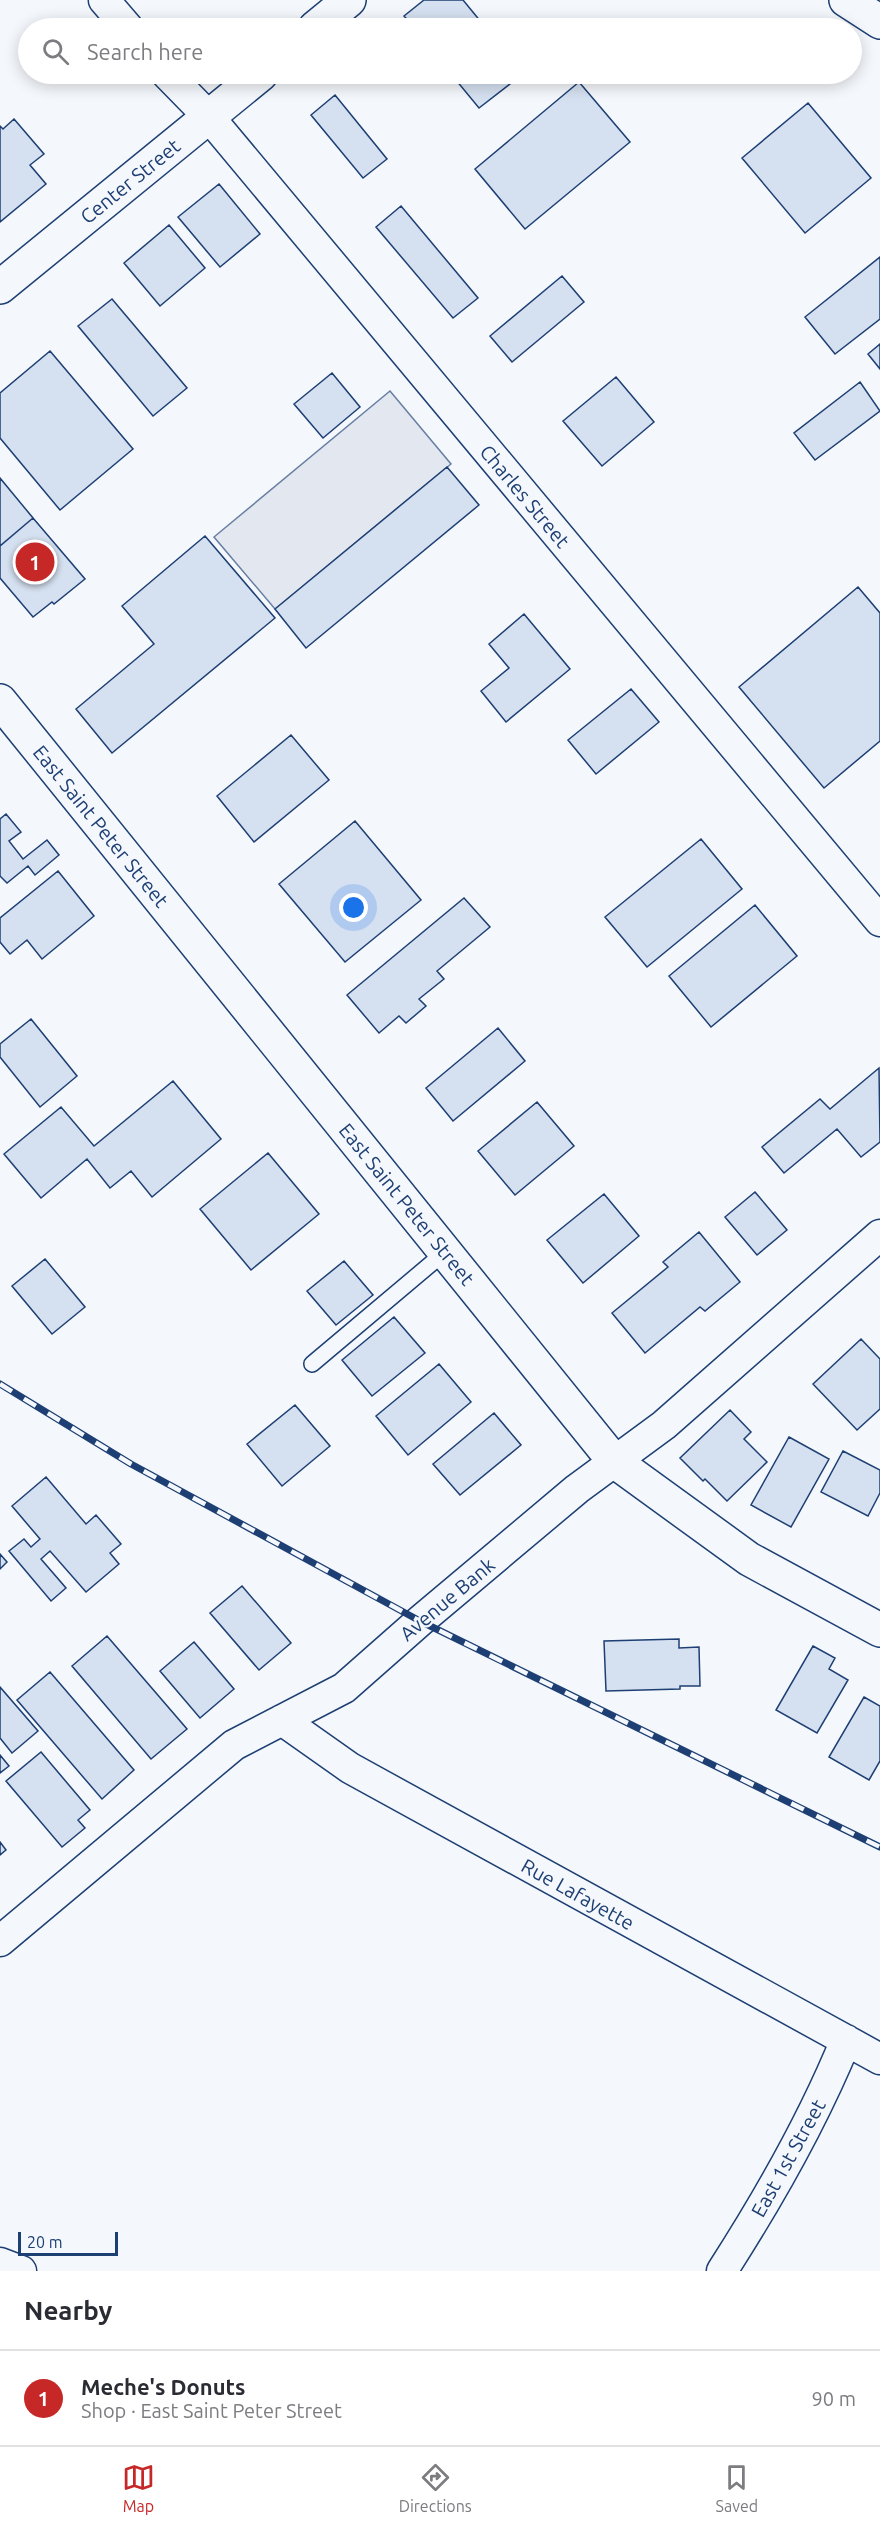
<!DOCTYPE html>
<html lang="en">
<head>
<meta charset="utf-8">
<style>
  :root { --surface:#fff; --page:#f7f7f7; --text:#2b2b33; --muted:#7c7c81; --line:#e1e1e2; --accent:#c62828 }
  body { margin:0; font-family:Ubuntu,sans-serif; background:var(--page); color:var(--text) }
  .scale { position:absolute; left:18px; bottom:15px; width:100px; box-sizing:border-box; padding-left:6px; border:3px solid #1d3f73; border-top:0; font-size:16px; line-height:21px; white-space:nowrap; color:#1d3f73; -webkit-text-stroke:4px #f4f7fb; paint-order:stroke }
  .you { position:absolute; left:354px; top:908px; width:21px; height:21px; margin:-15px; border:4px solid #fff; border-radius:50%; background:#1a73e8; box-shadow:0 0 0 9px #1a73e833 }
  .badge { display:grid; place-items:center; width:39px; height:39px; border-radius:50%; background:var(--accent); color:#fff; font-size:20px; font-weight:700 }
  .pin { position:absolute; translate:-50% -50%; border:3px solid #fff; box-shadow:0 2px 6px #0006 }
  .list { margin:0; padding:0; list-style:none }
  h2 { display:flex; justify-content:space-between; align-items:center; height:78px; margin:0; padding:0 24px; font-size:26px }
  h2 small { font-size:20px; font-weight:400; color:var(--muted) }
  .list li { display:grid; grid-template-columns:39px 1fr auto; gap:18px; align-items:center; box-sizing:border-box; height:96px; padding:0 24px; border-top:2px solid var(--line) }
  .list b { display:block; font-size:22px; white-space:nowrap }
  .list p { margin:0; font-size:20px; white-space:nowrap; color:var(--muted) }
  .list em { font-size:20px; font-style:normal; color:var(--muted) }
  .icon { flex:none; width:33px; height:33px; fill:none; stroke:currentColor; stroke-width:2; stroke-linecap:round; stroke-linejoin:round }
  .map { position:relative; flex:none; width:880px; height:2271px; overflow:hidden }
  .search { position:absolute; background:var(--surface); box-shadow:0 3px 15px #0003; left:18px; right:18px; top:18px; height:66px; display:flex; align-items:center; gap:15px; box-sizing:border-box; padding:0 21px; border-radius:33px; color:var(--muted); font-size:22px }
  .sheet { height:174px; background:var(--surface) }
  nav { display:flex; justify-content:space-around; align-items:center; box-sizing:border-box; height:84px; border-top:2px solid var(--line); background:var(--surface); font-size:16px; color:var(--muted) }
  nav a { display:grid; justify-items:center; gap:3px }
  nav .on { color:var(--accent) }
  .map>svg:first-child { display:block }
  .parking { fill:#e3e8f0; stroke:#687fa3; stroke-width:1.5 }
  .building { fill:#d5e0f0; stroke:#1d3f73; stroke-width:1.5 }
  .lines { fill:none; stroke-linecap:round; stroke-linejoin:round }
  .service-casing { stroke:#1d3f73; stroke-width:18 }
  .minor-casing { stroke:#1d3f73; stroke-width:33 }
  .primary-casing { stroke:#1d3f73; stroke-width:36 }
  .service { stroke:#f4f7fb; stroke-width:15 }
  .minor { stroke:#f4f7fb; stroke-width:30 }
  .primary { stroke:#f4f7fb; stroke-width:33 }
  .rail-casing { stroke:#1d3f73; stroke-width:7 }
  .rail { stroke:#f4f7fb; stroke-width:4.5; stroke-dasharray:14; stroke-linecap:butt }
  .labels { text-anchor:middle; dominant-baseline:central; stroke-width:4.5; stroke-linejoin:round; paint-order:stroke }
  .street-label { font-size:20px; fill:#1d3f73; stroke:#f4f7fb }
</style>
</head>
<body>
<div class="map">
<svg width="880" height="2271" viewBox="0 0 880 2271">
  <rect width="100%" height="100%" fill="#f4f7fb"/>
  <!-- parking -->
  <path class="parking" d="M390,391L451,464L275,609L214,537Z"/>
  <!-- building -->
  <path class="building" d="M424,0H463L486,28H415L404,16Z
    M451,74H523L479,108Z
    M579,82L630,142L525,229L475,169Z
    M335,95L387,159L363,178L311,115Z
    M808,103L871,178L805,233L742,158Z
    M14,119L44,154L30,165L46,184L0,222V126L3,129Z
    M219,184L260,234L220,267L178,217Z
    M401,206L478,298L453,318L376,227Z
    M169,225L205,268L160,306L124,263Z
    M880,257V319L835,354L805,317Z
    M562,276L584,302L512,362L490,336Z
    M112,299L187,388L153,416L78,326Z
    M880,344V369L868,354Z
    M50,351L133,449L60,510L0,438V393Z
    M332,373L360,407L323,438L294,404Z
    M616,377L654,422L602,466L563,421Z
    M860,382L880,411L815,460L794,433Z
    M447,467L479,505L306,648L275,609Z
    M0,478L33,518L0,546Z
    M33,518L85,579L54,604L52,602L33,617L0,578V546Z
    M205,536L275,618L112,753L76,709L154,644L122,606Z
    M858,587L880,613V741L824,788L739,687Z
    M524,614L570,669L506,722L481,691L509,668L489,644Z
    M631,689L659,722L596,774L568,740Z
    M291,735L329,780L254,842L217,796Z
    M6,814L21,832L9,841L23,859L47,840L59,855L35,875L28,866L7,883L0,876V819Z
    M355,821L421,900L345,962L279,884Z
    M701,839L742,889L647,967L605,917Z
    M58,871L94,916L42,959L27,940L10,954L0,942V918Z
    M464,898L490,927L437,971L444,979L419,999L426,1006L406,1023L399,1016L379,1033L347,995Z
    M755,905L797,956L711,1027L669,976Z
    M31,1019L77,1076L40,1107L0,1057V1044Z
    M498,1028L525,1061L453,1121L426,1088Z
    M879,1068L880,1142L861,1157L837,1129L784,1173L762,1147L820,1099L830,1109Z
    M173,1081L221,1139L152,1197L131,1171L110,1188L87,1159L41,1198L4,1154L61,1107L94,1146Z
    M537,1102L574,1146L515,1195L478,1151Z
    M268,1153L319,1214L251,1270L200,1209Z
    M755,1192L787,1230L757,1255L725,1217Z
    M604,1194L639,1236L583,1283L547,1240Z
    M699,1232L740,1282L705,1311L700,1307L645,1353L612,1313L668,1267L663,1262Z
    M45,1259L85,1307L52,1334L12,1286Z
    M344,1261L373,1295L336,1325L307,1291Z
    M394,1317L425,1353L372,1396L342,1360Z
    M861,1339L880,1359V1409L857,1430L813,1384Z
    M439,1364L471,1402L408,1455L376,1416Z
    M295,1405L330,1446L282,1486L247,1444Z
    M730,1410L751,1432L744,1439L767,1462L727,1501L705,1479L703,1481L680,1458Z
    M494,1413L521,1445L460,1495L433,1464Z
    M789,1437L829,1459L791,1527L751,1505Z
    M843,1451L880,1470V1493L868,1516L821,1492Z
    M46,1477L86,1524L96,1515L121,1544L110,1553L119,1564L86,1592L50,1551L41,1559L66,1588L51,1601L9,1551L24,1539L31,1547L40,1539L12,1506Z
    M0,1554L7,1562L0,1569Z
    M242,1586L291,1643L259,1670L210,1613Z
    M107,1636L187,1729L151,1759L72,1666Z
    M679,1639V1648L699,1647L700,1686H680V1689L606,1691L604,1641Z
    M194,1642L234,1689L200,1718L160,1671Z
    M813,1646L835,1658L829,1669L848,1680L817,1733L776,1710Z
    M50,1672L134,1770L102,1799L17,1700Z
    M0,1687L38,1731L12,1753L0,1738Z
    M864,1697L880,1706V1761L869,1780L829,1757Z
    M41,1752L90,1810L78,1820L85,1828L62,1847L6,1781Z
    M0,1755L9,1766L0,1773Z
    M0,1842L6,1850L0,1855Z"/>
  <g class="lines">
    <!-- service casing -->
    <g class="service-casing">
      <path id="service" d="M312,1364L445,1252"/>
    </g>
    <!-- minor casing -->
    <g class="minor-casing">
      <path id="minor" d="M104,0L128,28
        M167,74L209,117L880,921
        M282,1720L350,1768L880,2059
        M0,1941L234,1745L344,1688L420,1621L577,1489L664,1425L880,1235
        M0,2263L21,2271
        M722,2271C769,2198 813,2121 846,2040"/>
    </g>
    <!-- primary casing -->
    <g class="primary-casing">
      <path id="primary" d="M846,0L880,22
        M315,28L349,0
        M0,287L261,74
        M0,701L614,1461L749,1559L880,1630"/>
    </g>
    <!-- service -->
    <use href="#service" class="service"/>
    <!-- minor -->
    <use href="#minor" class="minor"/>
    <!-- primary -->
    <use href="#primary" class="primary"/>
    <!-- rail casing -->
    <g class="rail-casing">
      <path id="rail" d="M0,1384L131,1464L420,1621L880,1847"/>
    </g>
    <!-- rail -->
    <use href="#rail" class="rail"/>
  </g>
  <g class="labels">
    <!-- street labels -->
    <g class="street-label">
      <text transform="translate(130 181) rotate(-39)">Center Street</text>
      <text transform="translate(525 496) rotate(50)">Charles Street</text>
      <text transform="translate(101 826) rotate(51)">East Saint Peter Street</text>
      <text transform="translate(407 1204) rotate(51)">East Saint Peter Street</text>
      <text transform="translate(447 1599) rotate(-40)">Avenue Bank</text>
      <text transform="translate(578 1894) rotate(29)">Rue Lafayette</text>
      <text transform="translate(788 2158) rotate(-61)">East 1st Street</text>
    </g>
  </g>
</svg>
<div class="scale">20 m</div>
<div class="you"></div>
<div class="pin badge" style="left:35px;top:562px">1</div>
<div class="search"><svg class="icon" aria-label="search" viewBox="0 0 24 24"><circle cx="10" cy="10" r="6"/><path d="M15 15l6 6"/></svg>Search here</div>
</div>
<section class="sheet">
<h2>Nearby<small></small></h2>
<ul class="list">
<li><span class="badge">1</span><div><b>Meche's Donuts</b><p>Shop · East Saint Peter Street</p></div><em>90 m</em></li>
</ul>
</section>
<nav>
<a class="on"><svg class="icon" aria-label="map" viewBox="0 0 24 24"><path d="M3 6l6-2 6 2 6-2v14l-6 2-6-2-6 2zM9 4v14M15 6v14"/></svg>Map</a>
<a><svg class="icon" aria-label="directions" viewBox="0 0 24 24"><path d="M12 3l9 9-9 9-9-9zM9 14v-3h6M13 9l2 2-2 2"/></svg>Directions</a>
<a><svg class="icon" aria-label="saved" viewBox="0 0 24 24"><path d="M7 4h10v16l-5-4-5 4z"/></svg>Saved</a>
</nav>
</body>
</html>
